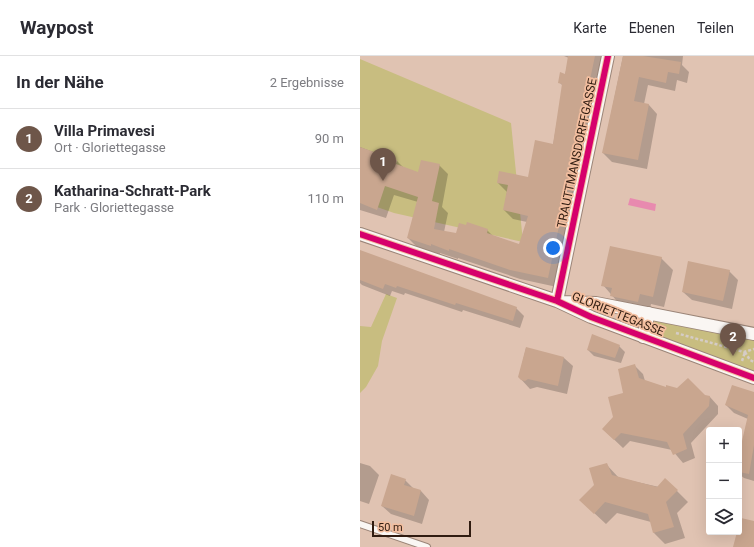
<!DOCTYPE html>
<html lang="de">
<head>
<meta charset="utf-8">
<style>
  :root { --surface:#fff; --page:#f2f2f3; --text:#2b2b33; --muted:#7c7c81; --line:#e1e1e2; --accent:#6e5649 }
  body { margin:0; font-family:Roboto,sans-serif; background:var(--page); color:var(--text) }
  .controls { position:absolute; right:12px; bottom:12px; display:grid; overflow:hidden; border-radius:4px; box-shadow:0 4px 16px #0002 }
  .controls button { width:36px; height:36px; display:grid; place-items:center; padding:0; border:0; border-bottom:1px solid var(--line); background:var(--surface); color:var(--text); font:20px sans-serif }
  .scale { position:absolute; left:12px; bottom:10px; width:99px; box-sizing:border-box; padding-left:4px; border:2px solid #301c11; border-top:0; font-size:11px; line-height:14px; white-space:nowrap; color:#301c11; -webkit-text-stroke:3px #f3be9f; paint-order:stroke }
  .you { position:absolute; left:193px; top:192px; width:14px; height:14px; margin:-10px; border:3px solid #fff; border-radius:50%; background:#1a73e8; box-shadow:0 0 0 6px #1a73e833 }
  .badge { display:grid; place-items:center; width:26px; height:26px; border-radius:50%; background:var(--accent); color:#fff; font-size:13px; font-weight:700 }
  .pin { position:absolute; translate:-50% -33px; filter:drop-shadow(0 1px 2px #0008) }
  .pin::after { content:''; position:absolute; top:21px; width:14px; height:12px; background:inherit; clip-path:polygon(0 0,100% 0,50% 100%) }
  .list { margin:0; padding:0; list-style:none }
  h2 { display:flex; justify-content:space-between; align-items:center; height:52px; margin:0; padding:0 16px; font-size:17px }
  h2 small { font-size:13px; font-weight:400; color:var(--muted) }
  .list li { display:grid; grid-template-columns:26px 1fr auto; gap:12px; align-items:center; box-sizing:border-box; height:60px; padding:0 16px; border-top:1px solid var(--line) }
  .list b { display:block; font-size:15px; white-space:nowrap }
  .list p { margin:0; font-size:13px; white-space:nowrap; color:var(--muted) }
  .list em { font-size:13px; font-style:normal; color:var(--muted) }
  .icon { flex:none; width:22px; height:22px; fill:none; stroke:currentColor; stroke-width:2; stroke-linecap:round; stroke-linejoin:round }
  .map { position:relative; flex:none; width:394px; height:491px; overflow:hidden }
  header { display:flex; align-items:center; gap:24px; box-sizing:border-box; height:56px; padding:0 20px; background:var(--surface); border-bottom:1px solid var(--line) }
  header strong { font-size:19px }
  nav { display:flex; gap:22px; margin-inline-start:auto; font-size:14px }
  main { display:flex }
  aside { flex:1; background:var(--surface) }
  .map>svg:first-child { display:block }
  .green { fill:#c8bd80 }
  .water { fill:#e88aaf }
  .shadow { fill:#0003 }
  .building { fill:#c9a68f }
  .lines { fill:none; stroke-linecap:round; stroke-linejoin:round }
  .lane-casing { stroke:#9b8578; stroke-width:8 }
  .street-casing { stroke:#9b8578; stroke-width:14 }
  .path { stroke:#d5ccc6; stroke-width:2.5; stroke-dasharray:3 2; stroke-linecap:butt }
  .lane { stroke:#faf6f3; stroke-width:6 }
  .street { stroke:#faf6f3; stroke-width:12 }
  .cycleway-casing { stroke:#f3be9f; stroke-width:8 }
  .cycleway { stroke:#d6006c; stroke-width:6 }
  .labels { text-anchor:middle; dominant-baseline:central; stroke-width:3.5; stroke-linejoin:round; paint-order:stroke }
  .street-label { font-size:12px; fill:#301c11; stroke:#f3be9f }
</style>
</head>
<body>
<header>
<strong>Waypost</strong>
<nav><a>Karte</a><a>Ebenen</a><a>Teilen</a></nav>
</header>
<main>
<aside>
<h2>In der Nähe<small>2 Ergebnisse</small></h2>
<ul class="list">
<li><span class="badge">1</span><div><b>Villa Primavesi</b><p>Ort · Gloriettegasse</p></div><em>90 m</em></li>
<li><span class="badge">2</span><div><b>Katharina-Schratt-Park</b><p>Park · Gloriettegasse</p></div><em>110 m</em></li>
</ul>
</aside>
<div class="map">
<svg width="394" height="491" viewBox="0 0 394 491">
  <rect width="100%" height="100%" fill="#e0c3b2"/>
  <!-- green -->
  <path class="green" d="M0,3L151,67L163,186L34,157L0,145Z
    M26,238L37,242L22,285L18,310L6,331L0,337V270L11,271Z
    M295,263L394,284V315L291,277Z"/>
  <!-- water -->
  <path class="water" d="M270,142L296,148L295,155L268,149Z"/>
  <!-- shadow -->
  <path class="shadow" d="M204,0H245L197,231L160,223L98,202V203L80,197V199L57,191L48,182L58,146L34,139L26,162L0,154V91L37,105L44,112L59,117L79,109L88,118L82,151L88,157L84,176L96,178L127,174L134,181L160,189L167,166L153,163L144,154L147,136L138,127L169,122L193,89L203,30L199,26L205,19L209,2Z
    M263,0H323L322,9L329,16L327,27L317,24L315,35L288,29L284,48L289,49L297,58L287,113L252,106L243,97Z
    M0,196L156,252L164,260L160,272L103,254L102,256L45,237L44,239L32,235L30,240L2,229L0,227Z
    M301,202L313,214L304,251L291,248L289,257L262,251L243,229Z
    M369,215L378,224L372,253L332,244L323,236Z
    M259,290L265,296L261,307L234,300L228,294Z
    M166,292L204,302L213,310L207,338L177,331L170,333L159,321Z
    M274,309L283,318L285,325L306,332L350,341L358,350V358L331,387L335,402L323,407L312,394L270,385L263,392L243,373L254,361Z
    M394,338V425L384,422L379,418V402L388,363L374,357L366,349Z
    M0,407L10,410L19,419L9,448L0,445Z
    M246,408L259,422L317,435L328,446L317,457L325,482L305,488L294,477L291,466L257,457L246,468L232,455L235,429Z
    M45,424L54,433L61,435L69,444L62,468L31,458L22,450Z"/>
  <!-- building -->
  <path class="building" d="M208,0H235L188,222L150,214L89,193V195L71,188V190L47,182L58,141L25,130L17,154L0,147V91L37,104L36,108L58,116L61,104L80,108L72,145L79,147L74,173L96,177L99,167L106,169L107,166L128,173L127,177L159,188L168,160L143,154L148,129L137,127L139,115L168,121L175,84L193,88L202,28L198,27L200,16L205,18Z
    M263,0H283L321,6L319,18L308,16L306,27L279,21L274,45L289,48L278,104L242,97Z
    M250,190L302,201L293,241L280,238L278,246L250,240L252,232L241,230Z
    M0,194L157,251L153,265L96,247L95,249L37,230L36,232L25,228L23,233L0,224Z
    M328,205L370,214L363,245L322,236Z
    M232,278L260,289L255,302L227,294Z
    M166,291L204,301L198,330L168,323L165,325L161,324L158,321Z
    M275,308L279,322L306,331V329L317,332L328,322L345,339L350,340L349,350L323,378L327,393L313,399L307,386L261,377L254,384L242,373L253,361L248,341L263,337L258,313Z
    M372,329L394,336V389L389,418L379,416V398L388,359L365,349Z
    M247,407L252,419L297,431L305,422L318,434L306,446L314,471L293,477L288,458L245,446L234,458L219,444L234,429L229,412Z
    M31,418L46,423L44,429L61,434L54,460L21,450Z
    M381,462L394,465V491H373L377,476H379Z"/>
  <g class="lines">
    <!-- lane casing -->
    <g class="lane-casing">
      <path id="lane" d="M0,468L67,491"/>
    </g>
    <!-- street casing -->
    <g class="street-casing">
      <path id="street" d="M0,178L197,245L231,261L394,322
        M197,245L248,0
        M202,246L236,247L394,278
        M283,281L289,257"/>
    </g>
    <!-- path -->
    <path class="path" d="M316,277L384,296L394,293
      M385,296L390,304L394,306
      M382,305L385,296"/>
    <!-- lane -->
    <use href="#lane" class="lane"/>
    <!-- street -->
    <use href="#street" class="street"/>
    <!-- cycleway casing -->
    <g class="cycleway-casing">
      <path id="cycleway" d="M0,178L197,245L231,261L394,322
        M197,245L248,0"/>
    </g>
    <!-- cycleway -->
    <use href="#cycleway" class="cycleway"/>
  </g>
  <g class="labels">
    <!-- street labels -->
    <g class="street-label">
      <text transform="translate(217 97) rotate(-78)">TRAUTTMANSDORFFGASSE</text>
      <text transform="translate(258 258) rotate(22)">GLORIETTEGASSE</text>
    </g>
  </g>
</svg>
<div class="controls">
<button>+</button>
<button>−</button>
<button><svg class="icon" aria-label="layers" viewBox="0 0 24 24"><path d="M12 4l9 5-9 5-9-5zM3 14l9 5 9-5"/></svg></button>
</div>
<div class="scale">50 m</div>
<div class="you"></div>
<div class="pin badge" style="left:23px;top:125px">1</div>
<div class="pin badge" style="left:373px;top:300px">2</div>
</div>
</main>
</body>
</html>
